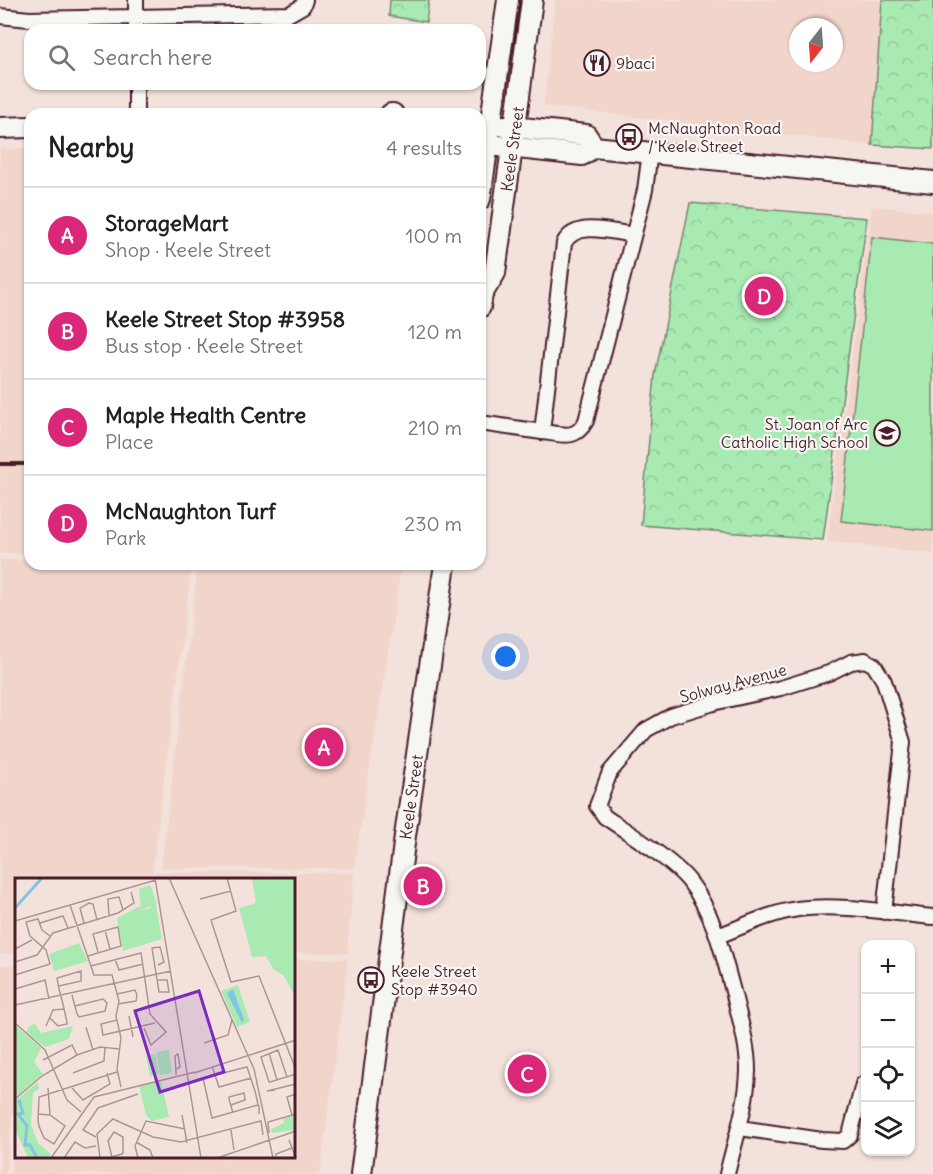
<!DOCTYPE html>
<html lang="en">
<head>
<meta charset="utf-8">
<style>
  :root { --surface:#fff; --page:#f6f6f6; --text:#222; --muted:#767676; --line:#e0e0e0; --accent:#db2777 }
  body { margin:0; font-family:Delius,sans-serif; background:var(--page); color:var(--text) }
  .controls { position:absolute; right:18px; bottom:18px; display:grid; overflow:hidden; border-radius:12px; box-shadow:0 2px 4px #0004 }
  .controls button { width:54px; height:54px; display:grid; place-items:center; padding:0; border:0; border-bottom:2px solid var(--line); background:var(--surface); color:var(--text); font:30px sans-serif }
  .compass { position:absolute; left:789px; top:18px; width:54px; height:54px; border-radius:50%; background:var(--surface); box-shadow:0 2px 4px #0004; rotate:197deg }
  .you { position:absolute; left:506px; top:657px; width:21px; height:21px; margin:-15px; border:4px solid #fff; border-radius:50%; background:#1a73e8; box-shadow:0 0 0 9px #1a73e833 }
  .badge { display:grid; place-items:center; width:39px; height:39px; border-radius:50%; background:var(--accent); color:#fff; font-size:20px; font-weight:700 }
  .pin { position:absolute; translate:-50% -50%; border:3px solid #fff; box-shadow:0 2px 6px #0006 }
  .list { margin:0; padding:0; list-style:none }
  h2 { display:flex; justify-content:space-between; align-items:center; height:78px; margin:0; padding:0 24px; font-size:26px }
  h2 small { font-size:20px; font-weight:400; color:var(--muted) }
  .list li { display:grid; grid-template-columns:39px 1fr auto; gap:18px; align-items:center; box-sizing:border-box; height:96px; padding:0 24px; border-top:2px solid var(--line) }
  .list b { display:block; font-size:22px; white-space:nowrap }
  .list p { margin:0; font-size:20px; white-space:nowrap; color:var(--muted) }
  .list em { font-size:20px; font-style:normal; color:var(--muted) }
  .icon { flex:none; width:33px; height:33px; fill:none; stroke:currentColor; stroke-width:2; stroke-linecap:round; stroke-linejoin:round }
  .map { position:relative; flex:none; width:933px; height:1174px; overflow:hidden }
  .search { position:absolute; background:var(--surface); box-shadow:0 2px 4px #0004; left:24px; top:24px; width:462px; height:66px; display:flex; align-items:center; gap:15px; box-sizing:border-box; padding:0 21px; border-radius:18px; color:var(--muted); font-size:22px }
  .panel { position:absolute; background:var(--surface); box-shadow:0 2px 4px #0004; left:24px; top:108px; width:462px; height:462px; border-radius:18px }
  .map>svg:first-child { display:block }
  .built { fill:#f1d4ca; fill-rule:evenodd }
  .grass { fill:#a9eab3; stroke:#7a846f; stroke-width:1.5 }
  .park { fill:url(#park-crowns); stroke:#7a846f; stroke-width:1.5 }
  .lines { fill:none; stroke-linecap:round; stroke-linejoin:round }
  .street-casing { stroke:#4a1f2b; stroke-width:18 }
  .secondary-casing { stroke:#4a1f2b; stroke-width:24 }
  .street { stroke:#f6f6f2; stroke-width:14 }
  .secondary { stroke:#f6f6f2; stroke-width:20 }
  .rail { stroke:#4a1f2b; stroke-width:4 }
  .labels { text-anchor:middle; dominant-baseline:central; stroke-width:4.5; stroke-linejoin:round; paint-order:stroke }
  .poi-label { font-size:16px; fill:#4a1f2b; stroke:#f6f6f2; text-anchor:start }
  .street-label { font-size:16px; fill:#4a1f2b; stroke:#f6f6f2 }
  .inset-river { fill:none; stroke:#83c3e3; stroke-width:3 }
  .inset-road { fill:none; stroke:#af9495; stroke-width:1.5 }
  .view { fill:#7b2cbf; fill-opacity:0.15; stroke:#7b2cbf; stroke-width:3 }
  .inset-edge { fill:none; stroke:#4a1f2b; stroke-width:3 }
</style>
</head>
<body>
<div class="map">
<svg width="933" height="1174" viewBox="0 0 933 1174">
  <defs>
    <pattern id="park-crowns" width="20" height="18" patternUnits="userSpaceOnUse" patternTransform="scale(1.5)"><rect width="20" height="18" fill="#a9eab3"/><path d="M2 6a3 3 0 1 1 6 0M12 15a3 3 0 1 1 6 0" fill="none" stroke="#93c89a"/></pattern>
  </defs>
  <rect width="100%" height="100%" fill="#f3e2db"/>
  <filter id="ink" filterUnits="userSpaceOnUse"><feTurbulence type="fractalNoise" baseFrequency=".0167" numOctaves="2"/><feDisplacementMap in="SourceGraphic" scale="12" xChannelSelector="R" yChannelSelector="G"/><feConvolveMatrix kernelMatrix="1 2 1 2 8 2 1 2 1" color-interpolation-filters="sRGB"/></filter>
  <g filter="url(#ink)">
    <!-- built -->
    <path class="built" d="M555,0H882L872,145L544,106ZM798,27H834V63H798Z
      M30,148V553H0V149Z
      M872,206L933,212V554L827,541Z
      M0,560H30V564H192L152,872L354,873L347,953H294V880H16V954H0Z
      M198,564H326L401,569L354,868H161Z
      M294,959H348L320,1174H10L16,1124V1158H294Z
      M0,965L16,966V1083L6,1174H0Z"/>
    <!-- grass -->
    <path class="grass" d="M872,237L933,244V531L841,521Z"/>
    <!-- park -->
    <path class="park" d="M390,0H429L426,22L389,16Z
      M882,0H933V149L872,145Z
      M690,203L867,218L823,540L641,525L655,375Z"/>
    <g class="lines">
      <!-- street casing -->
      <g class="street-casing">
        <path id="street" d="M136,0V30
          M0,16L29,19L289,14L303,6L305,0
          M136,84V114
          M633,235C612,232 576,220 564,243L542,432C563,434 575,441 586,421L645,190L650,152
          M480,423L542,432
          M718,936C744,926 770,913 798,909C838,903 892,913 933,917
          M740,1128L822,1140L843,1141L850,1135L863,1084
          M727,1174C735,1140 747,1106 748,1071C748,1045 740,1020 734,995C723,955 715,915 689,881C672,860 629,833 605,817L597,806L610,772L646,730L671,716L717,702L781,688L829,673L851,662L865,660L874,665L884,681L903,742L884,912"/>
      </g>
      <!-- secondary casing -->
      <g class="secondary-casing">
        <path id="secondary" d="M391,114H393
          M504,126L586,135L594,147
          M0,128L30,127
          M480,144L582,155L594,147L933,182
          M480,199L508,0
          M480,307L482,294L495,273L532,0
          M361,1174L405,836L445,564"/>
      </g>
      <!-- street -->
      <use href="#street" class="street"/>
      <!-- secondary -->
      <use href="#secondary" class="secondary"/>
      <!-- rail -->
      <path class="rail" d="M0,464H30"/>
    </g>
  </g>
  <!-- icons -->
  <defs>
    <g id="restaurant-ring" transform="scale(1.35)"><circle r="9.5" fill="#f6f6f2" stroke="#4a1f2b" stroke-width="1.5"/><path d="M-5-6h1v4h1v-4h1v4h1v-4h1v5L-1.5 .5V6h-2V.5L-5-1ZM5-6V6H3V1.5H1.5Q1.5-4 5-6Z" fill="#4a1f2b"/></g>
    <g id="bus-ring" transform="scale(1.35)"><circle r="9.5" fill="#f6f6f2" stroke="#4a1f2b" stroke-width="1.5"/><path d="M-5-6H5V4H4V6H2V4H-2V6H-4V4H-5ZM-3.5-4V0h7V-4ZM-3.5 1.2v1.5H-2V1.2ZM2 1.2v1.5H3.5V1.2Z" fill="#4a1f2b"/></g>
    <g id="school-ring" transform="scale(1.35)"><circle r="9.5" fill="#f6f6f2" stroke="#4a1f2b" stroke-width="1.5"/><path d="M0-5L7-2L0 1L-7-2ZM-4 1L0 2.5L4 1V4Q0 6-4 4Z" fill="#4a1f2b"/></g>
  </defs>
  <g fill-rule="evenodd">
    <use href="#restaurant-ring" x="597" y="63"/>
    <use href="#bus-ring" x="629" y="137"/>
    <use href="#school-ring" x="887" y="433"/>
    <use href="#bus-ring" x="371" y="980"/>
  </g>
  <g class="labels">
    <!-- poi labels -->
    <g class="poi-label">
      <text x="616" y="63">9baci</text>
      <text x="648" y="128">McNaughton Road<tspan x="648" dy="18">/ Keele Street</tspan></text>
      <text x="868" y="424" text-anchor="end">St. Joan of Arc<tspan x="868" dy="18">Catholic High School</tspan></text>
      <text x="391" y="971">Keele Street<tspan x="391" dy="18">Stop #3940</tspan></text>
    </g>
    <!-- street labels -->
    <g class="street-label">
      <text transform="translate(512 149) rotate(-82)">Keele Street</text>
      <text transform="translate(733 683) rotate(-15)">Solway Avenue</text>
      <text transform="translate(411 797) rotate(-82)">Keele Street</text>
    </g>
  </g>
  <!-- overview -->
  <g transform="translate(15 878)">
    <rect width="280" height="280" fill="#f3e2db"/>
    <path d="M135,7L142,25L126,32L124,11ZM223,107L235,144L222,149L206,113ZM140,176L144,196L135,198L131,178Z" fill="#a9eab3"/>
    <path d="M20,146L26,155L58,148L54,161L30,169L11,155L14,148Z" fill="#a9eab3"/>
    <path d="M280,237V252L257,255L256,251L269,245L268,241Z" fill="#a9eab3"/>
    <path d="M237,0H280V119L269,98L258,91L251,78L237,79L224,30L241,25ZM136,26H141L147,61L108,73L102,40L125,28L126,32L136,30ZM64,65L73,83L39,93L34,76ZM1,148L26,170L19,184L28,196L0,220ZM154,172L157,195L145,197L141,174ZM146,203L154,239L137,243L131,237L124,208ZM23,204L24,211L18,215L16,247L23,265L36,276L33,280H13L0,251V223Z" fill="#a9eab3"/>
    <path d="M218,111L229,142L227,145L212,115Z" fill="#83c3e3"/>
    <path class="inset-river" d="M0,30L27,0M4,222L8,235L3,236L12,248L10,267H15L22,280"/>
    <path class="inset-road" d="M140,0L186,280M154,0L239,191L258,280M212,0L221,33L196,42L216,104L244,98L281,192M185,21L216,13M55,27L79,97H97L104,123L101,138L106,160L102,191L106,209M94,38L93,21L104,19L108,32M0,43L141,2M25,45L48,38L53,50M69,45L65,30L74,25L78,26L82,42M90,52L95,71M0,71L17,62M73,78L106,68L103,49L78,56L83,74M100,81L104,92L128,86M0,84L22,77L38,55L103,35L119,25L116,14M143,87L149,84L145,69L137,70L144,114H154L152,102H143M76,88L126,75L135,136L151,154L136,167L129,150M0,97L35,86L31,72L15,58L11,44L23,41L27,52L35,58M0,111L30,102L34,121M102,116L120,112L122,117L121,123L103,126M57,117L62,136L64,139L90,133L92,125L88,121L60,128M0,127L156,93M114,138L118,159M35,140L43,148L52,146V144L47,122L44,111L42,100L66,93V103L44,108M102,142L86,146L88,157L140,145M0,145L30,172L52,222L66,234M31,148L38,132L49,131M71,149L78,172M189,165L213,157L217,142M254,175L262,202M28,182L57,167L62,177M197,188L204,209L236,200M161,191L165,189L163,176L160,178L161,195V197M58,195L89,183L90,169M179,195L281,162M272,199L263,172L246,179L254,204H255L281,196M33,210L35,237M57,210L68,222L95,206L92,195M260,212L252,213L281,206M0,221L27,198L62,177L85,169L105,171M216,227L230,222L229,215L214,219V221L218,235M243,227L197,240L188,200L232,189L240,213L241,217L243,227L244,228V236M23,236L35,237L50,248L39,266L29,260L24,248L23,242L24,219L102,194M167,237L172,265M277,237L272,219L281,216M216,252L219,272M254,255L253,244L281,236M81,259L68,252L83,230L123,216M274,262L281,280M121,264L135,272L138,280M36,280L79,219L180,194M49,280L60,264L70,270L81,268M85,280L82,256L98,241L138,259L166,264L246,243L248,257M93,280L107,276L108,275V259L99,254L93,263L97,279M123,280L120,268L131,243L170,251M202,280L281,253M261,280V276L277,270"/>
    <path class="view" d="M184,113L209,194L145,214L120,133Z"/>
    <rect width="280" height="280" class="inset-edge"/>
  </g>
</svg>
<div class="controls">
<button>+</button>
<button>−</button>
<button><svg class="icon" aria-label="locate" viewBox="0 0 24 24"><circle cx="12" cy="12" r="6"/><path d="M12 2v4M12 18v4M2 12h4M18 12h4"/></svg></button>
<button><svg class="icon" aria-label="layers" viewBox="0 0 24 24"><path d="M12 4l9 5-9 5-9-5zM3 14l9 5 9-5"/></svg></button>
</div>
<svg class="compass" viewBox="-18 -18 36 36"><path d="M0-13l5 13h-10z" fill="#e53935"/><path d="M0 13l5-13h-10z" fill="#767676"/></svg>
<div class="you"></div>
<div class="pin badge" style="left:324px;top:747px">A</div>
<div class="pin badge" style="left:423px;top:886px">B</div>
<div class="pin badge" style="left:527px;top:1074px">C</div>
<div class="pin badge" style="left:764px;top:296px">D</div>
<div class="search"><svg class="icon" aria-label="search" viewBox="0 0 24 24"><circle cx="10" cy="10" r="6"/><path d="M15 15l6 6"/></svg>Search here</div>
<section class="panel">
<h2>Nearby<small>4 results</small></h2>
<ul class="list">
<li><span class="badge">A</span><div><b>StorageMart</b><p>Shop · Keele Street</p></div><em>100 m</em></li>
<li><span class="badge">B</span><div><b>Keele Street Stop #3958</b><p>Bus stop · Keele Street</p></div><em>120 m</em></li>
<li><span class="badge">C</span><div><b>Maple Health Centre</b><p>Place</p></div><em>210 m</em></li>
<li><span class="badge">D</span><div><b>McNaughton Turf</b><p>Park</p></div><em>230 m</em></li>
</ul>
</section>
</div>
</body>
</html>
